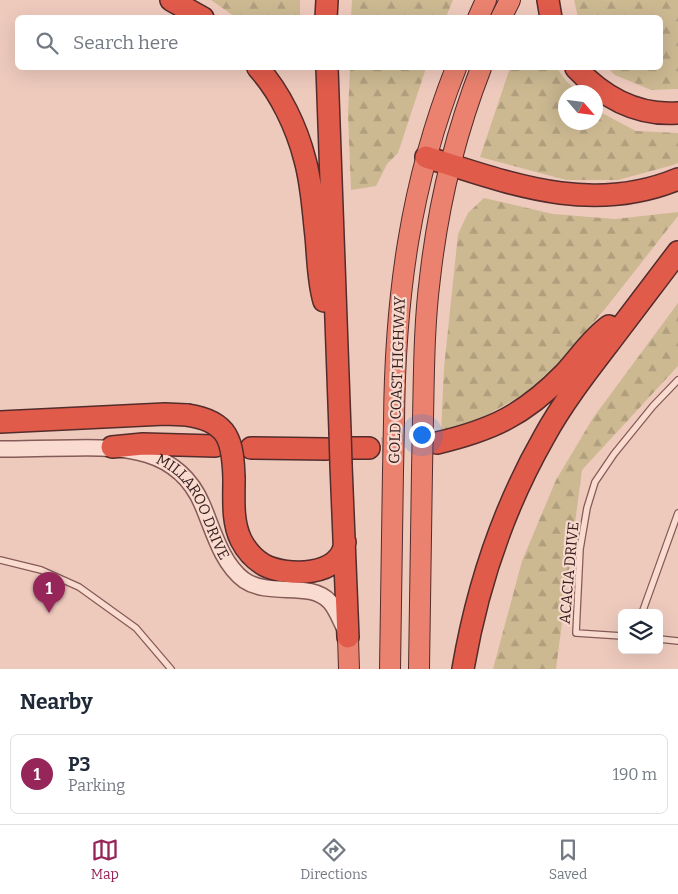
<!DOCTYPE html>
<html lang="en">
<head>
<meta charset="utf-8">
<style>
  :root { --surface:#fff; --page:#f2f2f3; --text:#1f2937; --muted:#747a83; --line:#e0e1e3; --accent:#962559 }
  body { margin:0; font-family:Bitter,serif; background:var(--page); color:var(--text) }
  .controls { position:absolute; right:15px; bottom:15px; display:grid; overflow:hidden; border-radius:8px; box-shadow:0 5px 20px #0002 }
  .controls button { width:45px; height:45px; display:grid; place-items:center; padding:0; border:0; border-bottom:1px solid var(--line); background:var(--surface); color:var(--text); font:25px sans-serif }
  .compass { position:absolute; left:558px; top:85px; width:45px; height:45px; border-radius:50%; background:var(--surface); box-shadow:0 5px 20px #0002; rotate:118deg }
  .you { position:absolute; left:421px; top:434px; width:18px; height:18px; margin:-12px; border:4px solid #fff; border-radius:50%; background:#1a73e8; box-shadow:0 0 0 8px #1a73e833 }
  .badge { display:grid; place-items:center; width:32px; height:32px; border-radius:50%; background:var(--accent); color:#fff; font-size:16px; font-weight:700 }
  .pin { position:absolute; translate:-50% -41px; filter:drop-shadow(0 1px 2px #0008) }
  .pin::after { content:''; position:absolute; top:26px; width:18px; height:15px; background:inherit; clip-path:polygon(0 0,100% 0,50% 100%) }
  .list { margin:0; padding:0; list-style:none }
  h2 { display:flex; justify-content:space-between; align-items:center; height:65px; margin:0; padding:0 20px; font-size:21px }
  h2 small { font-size:16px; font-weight:400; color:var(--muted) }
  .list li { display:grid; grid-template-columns:32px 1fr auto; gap:15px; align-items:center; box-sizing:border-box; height:80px; margin:0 10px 10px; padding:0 10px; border:1px solid var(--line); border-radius:8px }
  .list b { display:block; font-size:19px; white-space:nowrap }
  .list p { margin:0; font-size:16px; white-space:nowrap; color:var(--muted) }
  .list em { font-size:16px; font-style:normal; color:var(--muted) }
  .icon { flex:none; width:28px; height:28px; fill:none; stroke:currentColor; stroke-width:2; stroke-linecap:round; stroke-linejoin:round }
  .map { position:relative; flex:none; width:678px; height:669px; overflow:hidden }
  .search { position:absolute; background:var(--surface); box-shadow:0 5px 20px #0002; left:15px; right:15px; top:15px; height:55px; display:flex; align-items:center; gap:12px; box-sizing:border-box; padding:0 18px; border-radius:8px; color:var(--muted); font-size:19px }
  .sheet { height:155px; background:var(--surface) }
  nav { display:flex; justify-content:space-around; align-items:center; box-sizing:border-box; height:70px; border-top:1px solid var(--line); background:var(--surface); font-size:14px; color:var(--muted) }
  nav a { display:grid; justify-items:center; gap:2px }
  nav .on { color:var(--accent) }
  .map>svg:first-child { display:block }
  .forest { fill:url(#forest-firs) }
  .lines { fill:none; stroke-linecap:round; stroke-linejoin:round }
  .motorway-tunnel { stroke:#c9a79d; stroke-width:21; stroke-dasharray:21 11; stroke-linecap:butt }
  .service-casing { stroke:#865a56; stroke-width:8 }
  .tertiary-casing { stroke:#865a56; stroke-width:18 }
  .trunk-casing { stroke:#542c2b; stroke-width:22 }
  .motorway-casing { stroke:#542c2b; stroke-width:24 }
  .service { stroke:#f9dbd0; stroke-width:5.5 }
  .tertiary { stroke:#f9dbd0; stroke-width:15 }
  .trunk { stroke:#ea826f; stroke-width:20 }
  .motorway { stroke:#e15b4b; stroke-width:21 }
  .trunk-bridge-casing { stroke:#542c2b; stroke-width:22; stroke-linecap:butt }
  .motorway-bridge-casing { stroke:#542c2b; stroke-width:24; stroke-linecap:butt }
  .trunk-bridge { stroke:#ea826f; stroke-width:20 }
  .motorway-bridge { stroke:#e15b4b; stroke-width:21 }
  .labels { text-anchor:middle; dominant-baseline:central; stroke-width:4.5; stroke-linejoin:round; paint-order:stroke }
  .street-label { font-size:15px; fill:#351c1b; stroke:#f6d8cd }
</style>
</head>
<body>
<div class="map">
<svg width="678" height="669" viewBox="0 0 678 669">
  <defs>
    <pattern id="forest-firs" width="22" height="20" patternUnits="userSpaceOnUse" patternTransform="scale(1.25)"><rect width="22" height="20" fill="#ccb992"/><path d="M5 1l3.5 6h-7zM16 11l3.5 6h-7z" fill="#b09e7d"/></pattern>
  </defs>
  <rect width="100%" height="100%" fill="#eecabd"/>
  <!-- forest -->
  <path class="forest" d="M211,0H300V17H235Z
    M352,0H453L446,17H351Z
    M574,0H678V89L651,90L615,75L608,68H660V18L578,17Z
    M350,68H426L398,153L387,164L376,186L351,190L348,114Z
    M510,68H557L566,81L579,92H566V122H596V107L602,113L636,131L678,133V163L673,165L618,180H566L480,157Z
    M484,198L553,214L615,219L678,212V216L605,309L560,361L526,393L481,418L441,434L444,368L458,234L468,213Z
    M678,303V366L582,470L556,669H493L522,561L556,480L593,418Z"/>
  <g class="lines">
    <!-- motorway-tunnel -->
    <path class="motorway-tunnel" d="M382,448L437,443"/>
    <!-- service casing -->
    <g class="service-casing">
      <path id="service" d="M0,560L41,570L79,587L136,628L171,669
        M642,613L678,513
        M622,636L576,633L580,549L587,508L595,482L614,454L653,406L678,380
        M659,639L678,641"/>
    </g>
    <!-- tertiary casing -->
    <g class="tertiary-casing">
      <g id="tertiary">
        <path id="s1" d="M0,449C24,449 48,448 72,448C124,447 178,448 202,504C213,529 221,563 244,580C270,598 310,580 330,602C337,610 340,620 345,629"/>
      </g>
    </g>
    <!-- trunk casing -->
    <g class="trunk-casing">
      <path id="trunk" d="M478,18L486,0
        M501,18L510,0
        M423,419C424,372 424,324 430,278C438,206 455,135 481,68
        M394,422C395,298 410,184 456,68
        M348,637L349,669
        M390,669L393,471
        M419,669L422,470"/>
    </g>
    <!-- motorway casing -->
    <g class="motorway-casing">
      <path id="motorway" d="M171,0L203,18
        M548,0L551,18
        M326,18L327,0
        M258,68C280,92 297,128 305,160C312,185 313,211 316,236C318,257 318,281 324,301
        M327,68L340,431
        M576,68C603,97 637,116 678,113
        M426,157C511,184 591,215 678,179
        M0,422L165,414L187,415
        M437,443C492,430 524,415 564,374C579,358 591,339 609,326
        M112,447L143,444L215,446
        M251,448L326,449
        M353,448H369
        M341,465L348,637
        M234,479C234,499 232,522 241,540C246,550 254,559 264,565C287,577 342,577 345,542
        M463,669C477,587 503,509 544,437C562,404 586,373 609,343C632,313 655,282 678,252"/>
    </g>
    <!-- service -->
    <use href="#service" class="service"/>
    <!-- tertiary -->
    <use href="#tertiary" class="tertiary"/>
    <!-- trunk -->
    <use href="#trunk" class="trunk"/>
    <!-- motorway -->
    <use href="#motorway" class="motorway"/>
    <!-- trunk-bridge casing -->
    <g class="trunk-bridge-casing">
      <path id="trunk-bridge" d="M422,470L423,419
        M393,471L394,422"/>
    </g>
    <!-- motorway-bridge casing -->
    <g class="motorway-bridge-casing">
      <path id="motorway-bridge" d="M187,415C229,421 233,441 234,479
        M340,431L341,465"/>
    </g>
    <!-- trunk-bridge -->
    <use href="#trunk-bridge" class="trunk-bridge"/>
    <!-- motorway-bridge -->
    <use href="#motorway-bridge" class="motorway-bridge"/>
  </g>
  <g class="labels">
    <!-- street labels -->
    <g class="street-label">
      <text transform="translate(397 380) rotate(-88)">GOLD COAST HIGHWAY</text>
      <text stroke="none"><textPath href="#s1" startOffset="221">MILLAROO DRIVE</textPath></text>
      <text transform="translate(569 573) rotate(-85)">ACACIA DRIVE</text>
    </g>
  </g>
</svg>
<div class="controls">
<button><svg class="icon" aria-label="layers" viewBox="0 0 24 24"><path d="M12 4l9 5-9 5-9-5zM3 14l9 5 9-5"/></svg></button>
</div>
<svg class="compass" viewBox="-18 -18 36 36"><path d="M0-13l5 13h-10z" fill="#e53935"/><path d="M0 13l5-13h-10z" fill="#747a83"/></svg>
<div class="you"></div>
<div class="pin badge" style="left:49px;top:613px">1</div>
<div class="search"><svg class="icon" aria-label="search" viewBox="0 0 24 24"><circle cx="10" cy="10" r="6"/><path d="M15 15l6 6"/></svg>Search here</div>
</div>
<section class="sheet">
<h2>Nearby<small></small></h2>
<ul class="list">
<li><span class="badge">1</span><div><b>P3</b><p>Parking</p></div><em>190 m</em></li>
</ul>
</section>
<nav>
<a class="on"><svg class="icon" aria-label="map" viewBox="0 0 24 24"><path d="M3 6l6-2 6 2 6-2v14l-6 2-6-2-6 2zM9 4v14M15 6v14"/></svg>Map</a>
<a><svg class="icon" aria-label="directions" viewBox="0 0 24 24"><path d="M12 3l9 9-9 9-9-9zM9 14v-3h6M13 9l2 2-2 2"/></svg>Directions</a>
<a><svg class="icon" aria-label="saved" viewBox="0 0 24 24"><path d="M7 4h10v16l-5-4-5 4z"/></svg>Saved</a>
</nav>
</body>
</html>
